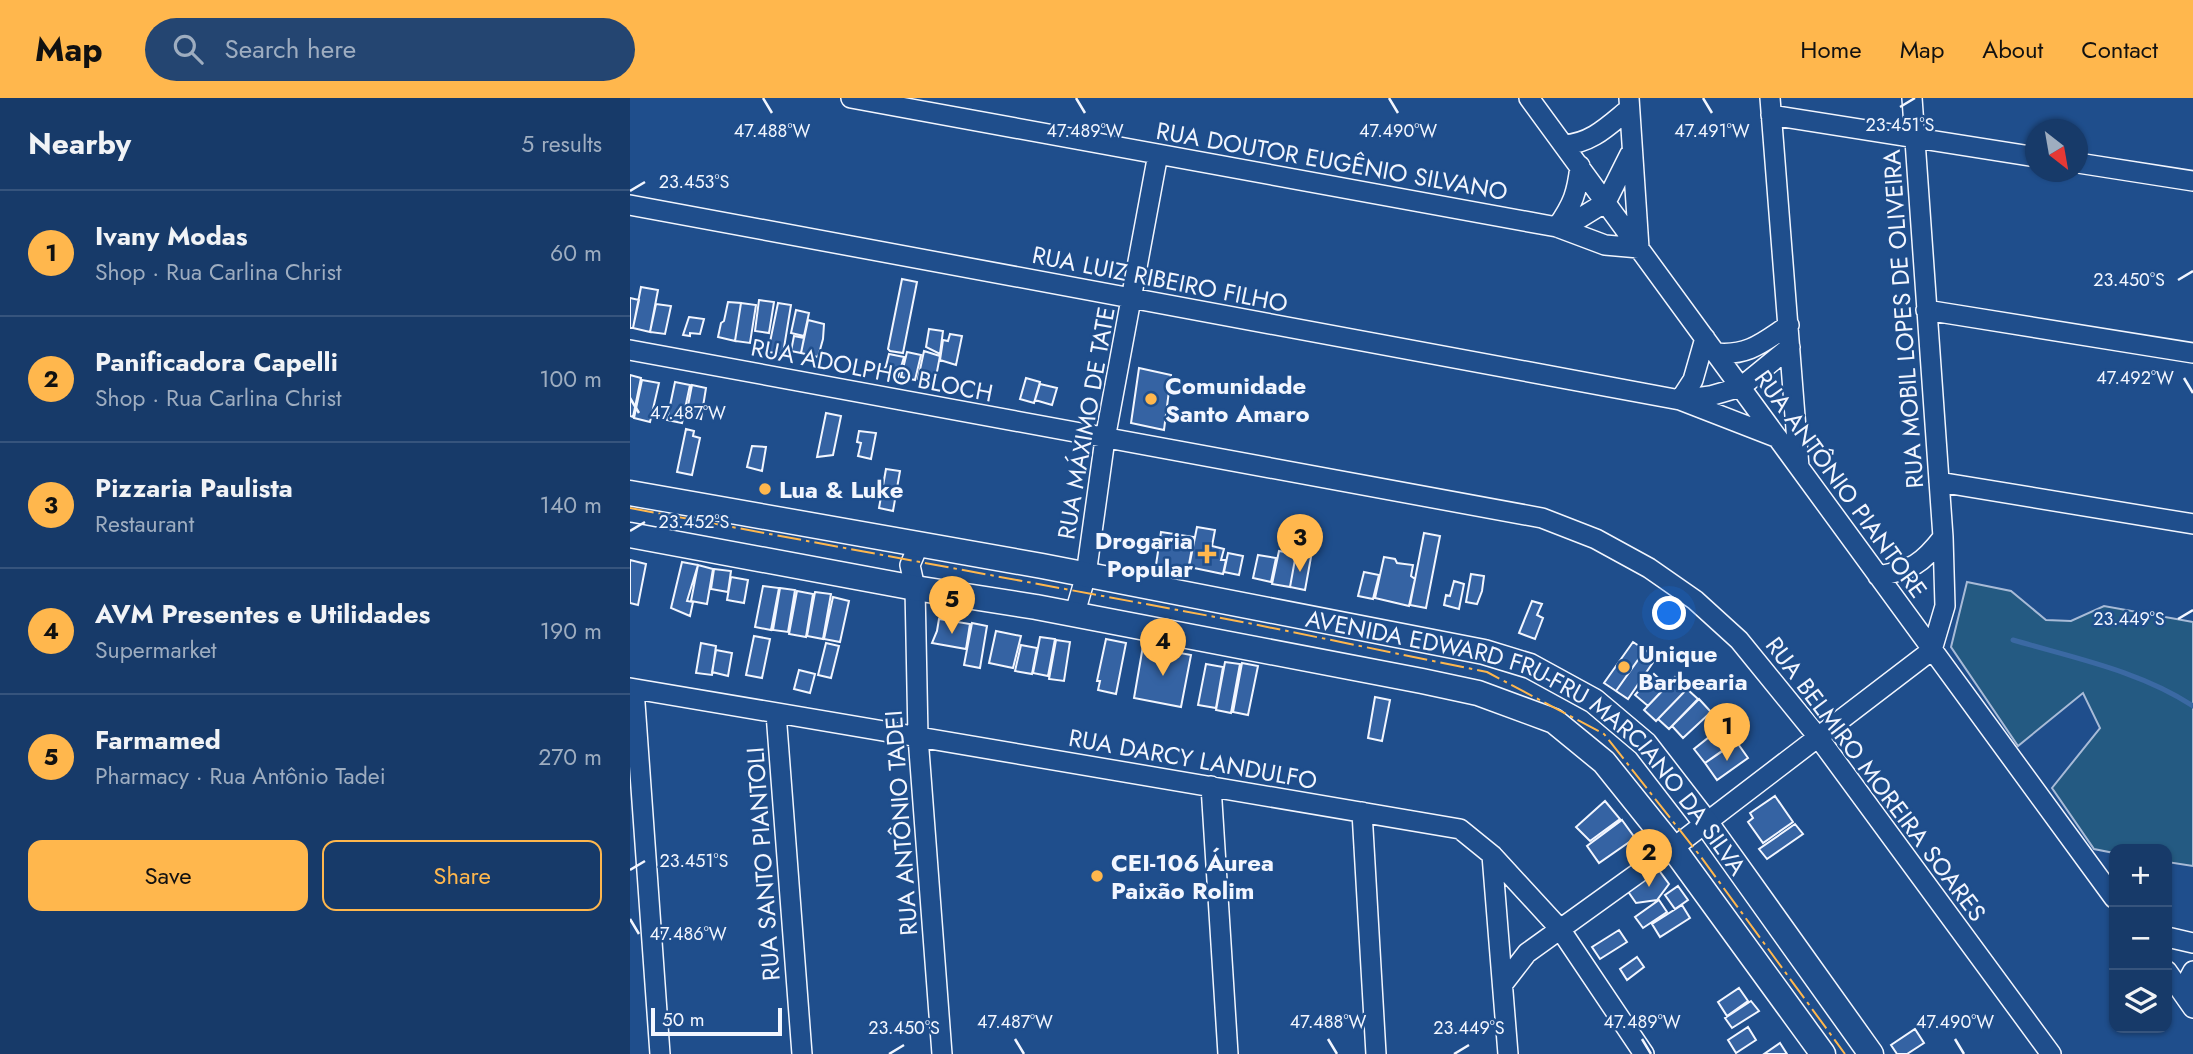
<!DOCTYPE html>
<html lang="en">
<head>
<meta charset="utf-8">
<style>
  :root { --surface:#173a69; --page:#244571; --text:#f1f3f6; --muted:#9eadc0; --line:#36547d; --accent:#ffb74d }
  body { margin:0; font-family:Jost,sans-serif; background:var(--page); color:var(--text) }
  .controls { position:absolute; right:21px; bottom:21px; display:grid; overflow:hidden; border-radius:14px; box-shadow:0 2px 5px #0004 }
  .controls button { width:63px; height:63px; display:grid; place-items:center; padding:0; border:0; border-bottom:2px solid var(--line); background:var(--surface); color:var(--text); font:35px sans-serif }
  .compass { position:absolute; left:1395px; top:21px; width:63px; height:63px; border-radius:50%; background:var(--surface); box-shadow:0 2px 5px #0004; rotate:149deg }
  .scale { position:absolute; left:21px; bottom:18px; width:131px; box-sizing:border-box; padding-left:7px; border:4px solid #f2f6ff; border-top:0; font-size:19px; line-height:24px; white-space:nowrap; color:#f2f6ff; -webkit-text-stroke:5px #1f4e8c; paint-order:stroke }
  .you { position:absolute; left:1040px; top:516px; width:24px; height:24px; margin:-18px; border:5px solid #fff; border-radius:50%; background:#1a73e8; box-shadow:0 0 0 10px #1a73e833 }
  .badge { display:grid; place-items:center; width:46px; height:46px; border-radius:50%; background:var(--accent); color:#111; font-size:23px; font-weight:700 }
  .pin { position:absolute; translate:-50% -58px; filter:drop-shadow(0 2px 4px #0008) }
  .pin::after { content:''; position:absolute; top:37px; width:24px; height:21px; background:inherit; clip-path:polygon(0 0,100% 0,50% 100%) }
  .list { margin:0; padding:0; list-style:none }
  h2 { display:flex; justify-content:space-between; align-items:center; height:91px; margin:0; padding:0 28px; font-size:30px }
  h2 small { font-size:23px; font-weight:400; color:var(--muted) }
  .list li { display:grid; grid-template-columns:46px 1fr auto; gap:21px; align-items:center; box-sizing:border-box; height:126px; padding:0 28px; border-top:2px solid var(--line) }
  .list b { display:block; font-size:26px; white-space:nowrap }
  .list p { margin:0; font-size:23px; white-space:nowrap; color:var(--muted) }
  .list em { font-size:23px; font-style:normal; color:var(--muted) }
  .actions { display:flex; gap:14px; padding:21px 28px }
  .actions a { flex:1; padding:16px 0; border:2px solid var(--accent); border-radius:14px; text-align:center; font-size:24px; color:var(--accent) }
  .actions .main { background:var(--accent); color:#111 }
  .icon { flex:none; width:38px; height:38px; fill:none; stroke:currentColor; stroke-width:2; stroke-linecap:round; stroke-linejoin:round }
  .map { position:relative; flex:none; width:1563px; height:956px; overflow:hidden }
  header { display:flex; align-items:center; gap:42px; box-sizing:border-box; height:98px; padding:0 35px; background:var(--accent); color:#111 }
  header strong { font-size:33px }
  nav { display:flex; gap:38px; margin-inline-start:auto; font-size:24px }
  .search { width:490px; height:63px; background:var(--page); display:flex; align-items:center; gap:18px; box-sizing:border-box; padding:0 24px; border-radius:38px; color:var(--muted); font-size:26px }
  main { display:flex }
  aside { flex:1; background:var(--surface) }
  .map>svg:first-child { display:block }
  .green { fill:#245a82; stroke:#a8bbd7; stroke-width:2 }
  .lines { fill:none; stroke-linecap:round; stroke-linejoin:round }
  .stream { stroke:#3b69a3; stroke-width:5 }
  .building { fill:#3563a3; stroke:#f2f6ff; stroke-width:2 }
  .minor-casing { stroke:#f2f6ff; stroke-width:22 }
  .major-casing { stroke:#f2f6ff; stroke-width:27 }
  .minor { stroke:#1f4e8c; stroke-width:19 }
  .major { stroke:#1f4e8c; stroke-width:24 }
  .power { stroke:#ffb74d; stroke-width:2; stroke-dasharray:24 5 3.5 5; stroke-linecap:butt }
  .ticks { fill:none; stroke:#f2f6ff; stroke-width:2.5 }
  .poi-dot { fill:#ffb74d; stroke:#1f4e8c; stroke-width:2.5 }
  .labels { text-anchor:middle; dominant-baseline:central; stroke-width:5; stroke-linejoin:round; paint-order:stroke }
  .street-label { font-size:24px; fill:#f2f6ff; stroke:#1f4e8c }
  .poi-label { font-size:24px; font-weight:bold; fill:#f2f6ff; stroke:#1f4e8c; text-anchor:start }
  .ticks-label { font-size:18px; text-anchor:middle; fill:#f2f6ff; stroke:#1f4e8c; stroke-width:5; stroke-linejoin:round; paint-order:stroke }
</style>
</head>
<body>
<header>
<strong>Map</strong>
<div class="search"><svg class="icon" aria-label="search" viewBox="0 0 24 24"><circle cx="10" cy="10" r="6"/><path d="M15 15l6 6"/></svg>Search here</div>
<nav><a>Home</a><a>Map</a><a>About</a><a>Contact</a></nav>
</header>
<main>
<aside>
<h2>Nearby<small>5 results</small></h2>
<ul class="list">
<li><span class="badge">1</span><div><b>Ivany Modas</b><p>Shop · Rua Carlina Christ</p></div><em>60 m</em></li>
<li><span class="badge">2</span><div><b>Panificadora Capelli</b><p>Shop · Rua Carlina Christ</p></div><em>100 m</em></li>
<li><span class="badge">3</span><div><b>Pizzaria Paulista</b><p>Restaurant</p></div><em>140 m</em></li>
<li><span class="badge">4</span><div><b>AVM Presentes e Utilidades</b><p>Supermarket</p></div><em>190 m</em></li>
<li><span class="badge">5</span><div><b>Farmamed</b><p>Pharmacy · Rua Antônio Tadei</p></div><em>270 m</em></li>
</ul>
<div class="actions"><a class="main">Save</a><a>Share</a></div>
</aside>
<div class="map">
<svg width="1563" height="956" viewBox="0 0 1563 956">
  <rect width="100%" height="100%" fill="#1f4e8c"/>
  <!-- green -->
  <path class="green" d="M1337,484L1381,493L1416,522L1441,523L1474,508L1563,524V768L1537,764V751H1484V755L1464,751L1422,690L1470,630L1453,595L1388,648L1321,549Z"/>
  <g class="lines">
    <!-- stream -->
    <path class="stream" d="M1383,542C1444,560 1510,573 1563,608"/>
  </g>
  <!-- building -->
  <path class="building" d="M272,181L287,184L273,255L260,253L258,251Z
    M11,189L28,192L20,234L3,230Z
    M0,200L9,202L3,230H0Z
    M129,202L144,204L139,235L125,233Z
    M98,204L111,205L105,243L88,239L91,225L94,223Z
    M111,205L126,207L120,245L105,243Z
    M148,205L161,207L153,256L138,254Z
    M26,206L41,208L35,236L20,234Z
    M166,212L179,215L174,238L161,235Z
    M59,219L74,221L70,236L60,235V238L53,237Z
    M178,222L194,226L193,241L188,259L171,255Z
    M299,231L313,233L310,256L296,249Z
    M320,236L332,238L326,267L310,262L313,242L318,243Z
    M164,238L174,240L171,255L161,253Z
    M294,253L310,258L305,284L288,281Z
    M277,254L291,257L285,282L271,279Z
    M259,256L274,259L268,279L252,275L256,268Z
    M509,270L541,277L534,332L501,325Z
    M0,277L11,280L3,319L0,318Z
    M396,280L410,284L404,305L390,301Z
    M12,282L29,285L20,324L4,320Z
    M45,284L60,287L52,325L37,322Z
    M410,286L427,290L422,307L405,302Z
    M62,287L76,290L71,321L56,318Z
    M196,315L211,318L203,357L187,359Z
    M56,331L64,333L63,338L70,340L62,377L47,374Z
    M229,333L246,335L241,361L228,358L231,345L227,344Z
    M122,348L136,349L132,373L117,369Z
    M256,371L270,373L263,413L249,410Z
    M567,429L585,432L582,448L594,451L591,462H596L593,476L559,469Z
    M531,434L564,439L558,472L526,467Z
    M794,435L810,438L796,510L780,507Z
    M649,453L666,456L660,489L642,486Z
    M598,455L613,458L609,477L594,474Z
    M666,456L681,459L675,492L660,489Z
    M628,457L646,460L641,484L623,480Z
    M754,459L765,461L767,465L783,467L781,478L785,481L779,508L745,500Z
    M0,462L16,466L8,507L0,505Z
    M52,464L68,467L57,503L63,504L60,518L41,510Z
    M68,467L83,471L77,506L61,503Z
    M84,471L101,473L98,494L81,491Z
    M734,474L749,477L743,501L728,498Z
    M841,476L854,478L852,493L847,506L836,504Z
    M101,479L118,482L114,505L97,502Z
    M824,483L834,486L829,511L814,507L816,497L820,498Z
    M133,488L149,490L141,532L125,529Z
    M150,490L165,492L158,534L143,532Z
    M167,493L183,496L176,539L159,536Z
    M185,494L201,496L193,541L177,538Z
    M203,499L219,503L210,544L194,541Z
    M902,503L912,506L907,517L913,520L905,541L889,535Z
    M309,521L340,526L336,551L302,545L307,533Z
    M342,525L357,528L350,570L334,567Z
    M366,533L391,538L383,570L359,565Z
    M124,538L140,541L132,580L116,577Z
    M410,539L425,541L418,578L403,575Z
    M476,541L496,545L486,596L468,592L470,583H467Z
    M426,542L440,544L434,583L419,581Z
    M1003,544L1015,552L986,593L974,585Z
    M71,545L86,548L82,577L66,575Z
    M196,545L209,548L201,580L188,577Z
    M391,547L407,550L402,576L385,573Z
    M513,548L561,557L551,609L504,600Z
    M86,552L102,555L98,578L82,574Z
    M1015,552L1026,560L998,601L986,593Z
    M595,564L610,566L601,615L586,612Z
    M612,565L628,568L618,617L603,614Z
    M576,566L593,569L586,610L568,607Z
    M169,572L185,576L180,595L164,591Z
    M1024,576L1037,588L1018,608L1005,597Z
    M1045,579L1057,591L1026,623L1014,612Z
    M1057,591L1068,601L1039,631L1028,621Z
    M745,599L760,602L752,643L738,640Z
    M1069,601L1081,614L1053,640L1042,628Z
    M1088,632L1100,648L1075,665L1064,651Z
    M1106,643L1118,660L1087,682L1075,665Z
    M1145,698L1163,724L1133,745L1118,724L1123,720L1120,715Z
    M975,703L990,721L960,743L946,729Z
    M992,722L1005,740L969,765L957,748Z
    M1165,726L1173,736L1137,761L1129,751Z
    M1028,771L1039,786L1027,802L1006,805L997,792Z
    M1048,788L1058,802L1045,811L1035,797Z
    M1029,802L1037,814L1013,830L1005,819Z
    M1052,807L1060,820L1030,839L1022,826Z
    M989,832L997,844L970,861L962,849Z
    M1007,859L1014,869L997,882L990,871Z
    M1109,890L1118,903L1097,918L1088,904Z
    M1121,903L1129,913L1102,930L1095,920Z
    M1118,929L1126,942L1106,955L1098,942Z
    M1285,931L1294,945L1277,956H1267L1261,947Z
    M1150,945L1157,956H1134Z"/>
  <g class="lines">
    <!-- minor casing -->
    <g class="minor-casing">
      <path id="minor" d="M221,0L927,129L975,147L1009,150L999,0
        M899,0L1484,800
        M1140,0L1169,369
        M1141,17L1406,59
        M934,47C962,45 978,28 999,11
        M1448,65L1563,83
        M0,107L1050,302L1080,298L1111,289L1160,249
        M927,129L942,125L976,104L1000,56
        M927,129C943,106 947,95 950,68
        M1296,212L1563,255
        M1075,240L1063,282L1050,302L1148,340
        M0,252L912,420L966,441L1019,470L1065,502L1109,542L1188,639L1421,956
        M1086,255C1119,258 1133,244 1159,227
        M1309,384L1563,426
        M289,446L280,467L285,490L288,639L312,956
        M1248,478C1282,472 1292,466 1313,439
        M444,518L456,477L475,341L528,56
        M0,590L830,731L862,757L930,831L1014,956
        M4,591L30,956
        M146,615L172,956
        M581,688L598,956
        M732,714L746,956
        M862,757L878,956
        M1537,839L1563,845
        M1537,873L1563,910
        M873,886L897,855L1043,750L1302,552L1315,508L1313,439L1282,0
        M1554,897L1557,884L1563,873"/>
    </g>
    <!-- major casing -->
    <g class="major-casing">
      <g id="major">
        <path id="s1" d="M0,395L412,468L854,554L900,568L964,603L1015,646L1076,725L1241,956"/>
        <path d="M0,437L285,490L406,509L792,583L848,595L924,623L974,664L1043,750L1193,956"/>
      </g>
    </g>
    <!-- minor -->
    <use href="#minor" class="minor"/>
    <!-- major -->
    <use href="#major" class="major"/>
    <!-- power -->
    <path class="power" d="M0,410L623,526L857,574L974,636L1071,759L1215,956"/>
  </g>
  <!-- ticks -->
  <path class="ticks" d="M133,0L142,15M446,0L455,15M759,0L768,15M1073,0L1082,15M1270,9L1285,0M0,93L15,84M1548,182L1563,173M1554,280L1563,295M0,300L9,315M0,433L15,424M1548,521L1563,512M0,772L15,763M0,821L9,836M385,941L394,956M698,941L707,956M1012,941L1021,956M1325,941L1334,956M259,956L274,947M824,956L839,947"/>
  <!-- markers -->
  <g class="poi-dot">
    <circle cx="521" cy="301" r="7"/>
    <circle cx="135" cy="391" r="7"/>
    <path d="M573.5 445.5h7v7h7v7h-7v7h-7v-7h-7v-7h7z"/>
    <circle cx="994" cy="569" r="7"/>
    <circle cx="467" cy="778" r="7"/>
  </g>
  <g class="labels">
    <!-- street labels -->
    <g class="street-label">
      <text transform="translate(702 63) rotate(10)">RUA DOUTOR EUGÊNIO SILVANO</text>
      <text transform="translate(530 181) rotate(11)">RUA LUIZ RIBEIRO FILHO</text>
      <text transform="translate(1273 221) rotate(-94)">RUA MOBIL LOPES DE OLIVEIRA</text>
      <text transform="translate(242 272) rotate(11)">RUA ADOLPHO BLOCH</text>
      <text transform="translate(456 325) rotate(-80)">RUA MÁXIMO DE TATE</text>
      <text transform="translate(1211 386) rotate(54)">RUA ANTÔNIO PIANTORE</text>
      <text stroke="none"><textPath href="#s1" startOffset="952">AVENIDA EDWARD FRU-FRU MARCIANO DA SILVA</textPath></text>
      <text transform="translate(563 661) rotate(10)">RUA DARCY LANDULFO</text>
      <text transform="translate(1246 681) rotate(53)">RUA BELMIRO MOREIRA SOARES</text>
      <text transform="translate(271 725) rotate(-94)">RUA ANTÔNIO TADEI</text>
      <text transform="translate(133 766) rotate(-94)">RUA SANTO PIANTOLI</text>
    </g>
    <!-- poi labels -->
    <g class="poi-label">
      <text x="535" y="287">Comunidade<tspan x="535" dy="28">Santo Amaro</tspan></text>
      <text x="149" y="391">Lua &amp; Luke</text>
      <text x="563" y="442" text-anchor="end">Drogaria<tspan x="563" dy="28">Popular</tspan></text>
      <text x="1008" y="555">Unique<tspan x="1008" dy="28">Barbearia</tspan></text>
      <text x="481" y="764">CEI-106 Áurea<tspan x="481" dy="28">Paixão Rolim</tspan></text>
    </g>
  </g>
  <g class="ticks-label">
    <text x="1270" y="33">23.451°S</text>
    <text x="142" y="39">47.488°W</text>
    <text x="455" y="39">47.489°W</text>
    <text x="768" y="39">47.490°W</text>
    <text x="1082" y="39">47.491°W</text>
    <text x="64" y="90">23.453°S</text>
    <text x="1499" y="188">23.450°S</text>
    <text x="1505" y="286">47.492°W</text>
    <text x="58" y="321">47.487°W</text>
    <text x="64" y="430">23.452°S</text>
    <text x="1499" y="527">23.449°S</text>
    <text x="64" y="769">23.451°S</text>
    <text x="58" y="842">47.486°W</text>
    <text x="385" y="930">47.487°W</text>
    <text x="698" y="930">47.488°W</text>
    <text x="1012" y="930">47.489°W</text>
    <text x="1325" y="930">47.490°W</text>
    <text x="274" y="936">23.450°S</text>
    <text x="839" y="936">23.449°S</text>
  </g>
</svg>
<div class="controls">
<button>+</button>
<button>−</button>
<button><svg class="icon" aria-label="layers" viewBox="0 0 24 24"><path d="M12 4l9 5-9 5-9-5zM3 14l9 5 9-5"/></svg></button>
</div>
<svg class="compass" viewBox="-18 -18 36 36"><path d="M0-13l5 13h-10z" fill="#e53935"/><path d="M0 13l5-13h-10z" fill="#9eadc0"/></svg>
<div class="scale">50 m</div>
<div class="you"></div>
<div class="pin badge" style="left:1097px;top:663px">1</div>
<div class="pin badge" style="left:1019px;top:789px">2</div>
<div class="pin badge" style="left:670px;top:474px">3</div>
<div class="pin badge" style="left:533px;top:578px">4</div>
<div class="pin badge" style="left:322px;top:536px">5</div>
</div>
</main>
</body>
</html>
